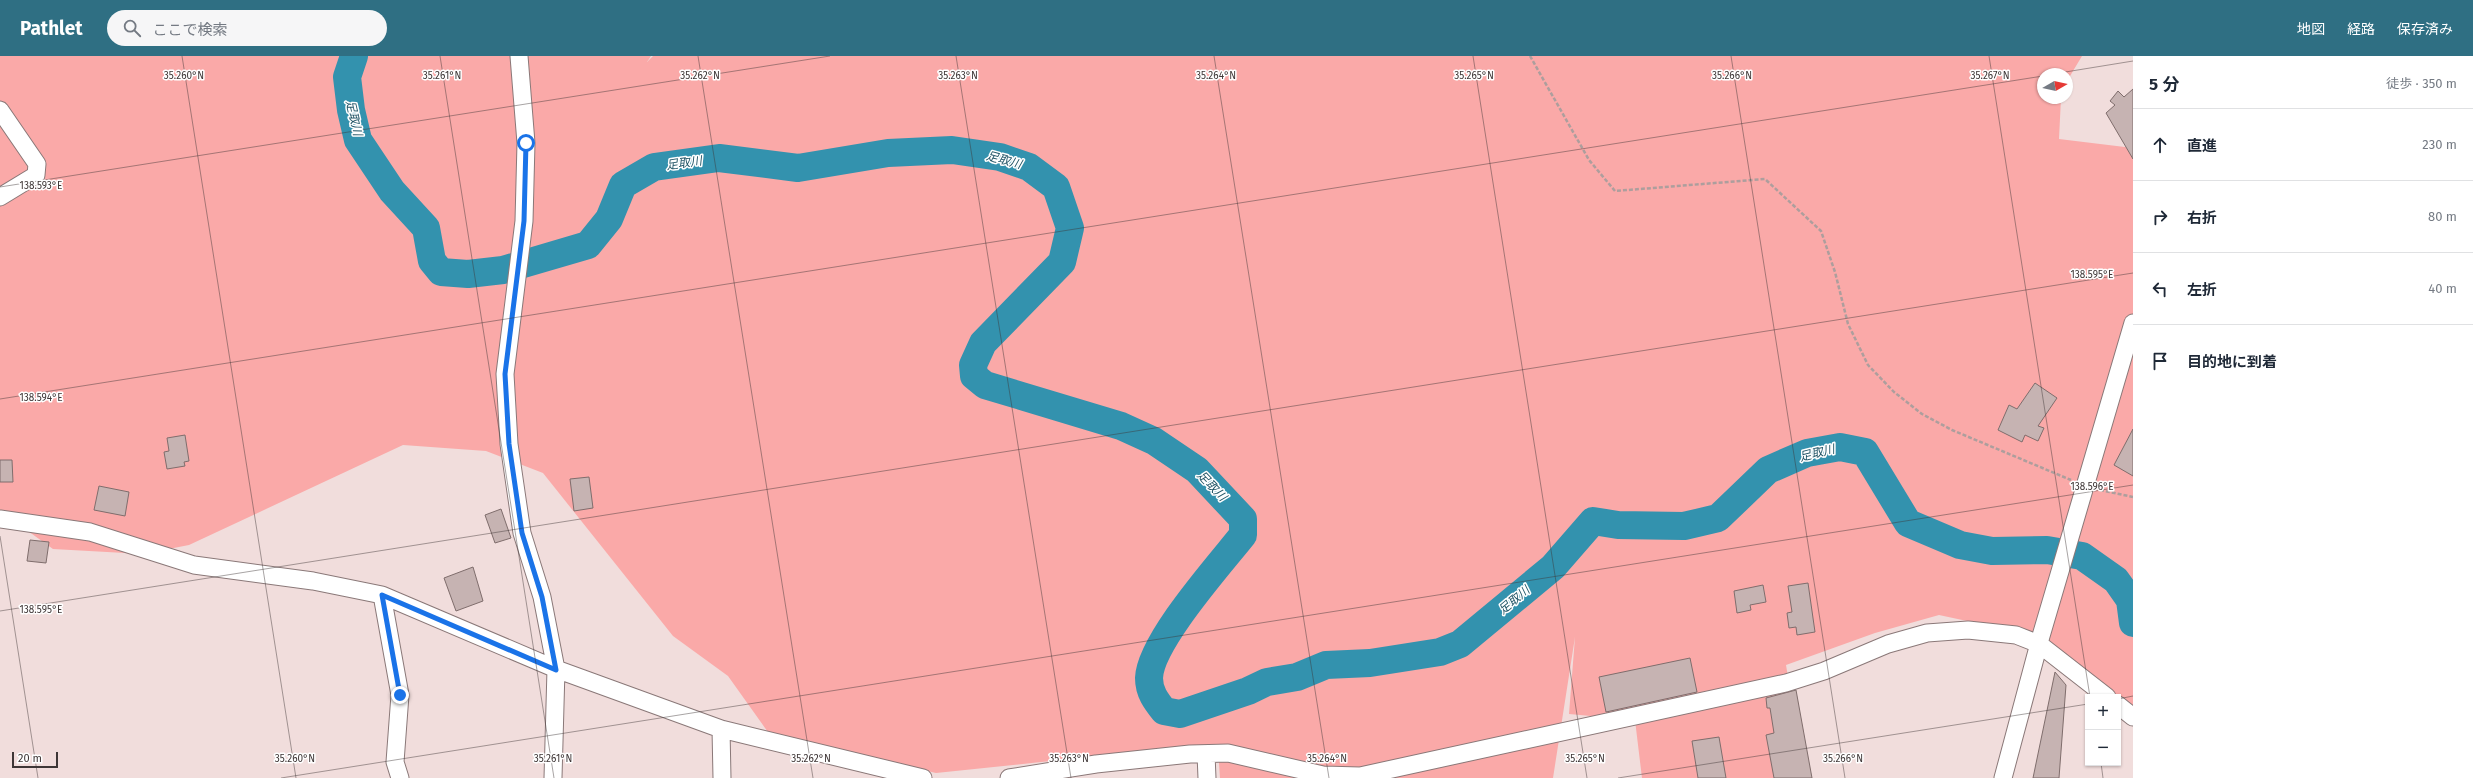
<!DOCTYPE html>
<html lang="ja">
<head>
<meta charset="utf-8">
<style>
  :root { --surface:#fff; --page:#f6f6f7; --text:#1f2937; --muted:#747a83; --line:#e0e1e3; --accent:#2f6f83 }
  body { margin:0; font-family:"Fira Sans","Noto Sans JP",sans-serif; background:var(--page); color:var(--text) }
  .controls { position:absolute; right:12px; bottom:12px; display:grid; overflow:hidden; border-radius:0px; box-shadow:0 1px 3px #0004 }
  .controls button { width:36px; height:36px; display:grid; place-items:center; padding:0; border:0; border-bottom:1px solid var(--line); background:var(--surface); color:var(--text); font:20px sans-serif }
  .compass { position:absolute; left:2037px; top:12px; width:36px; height:36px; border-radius:50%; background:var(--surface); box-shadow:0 1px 3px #0004; rotate:81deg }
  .scale { position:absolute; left:12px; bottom:10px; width:46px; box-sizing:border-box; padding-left:4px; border:2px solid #3e3636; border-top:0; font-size:11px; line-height:14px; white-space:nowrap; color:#3e3636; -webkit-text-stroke:3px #fff; paint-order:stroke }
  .stop { position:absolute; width:12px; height:12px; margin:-9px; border:3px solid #1a73e8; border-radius:50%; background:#fff }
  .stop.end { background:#1a73e8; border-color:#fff; box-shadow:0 1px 4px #0008 }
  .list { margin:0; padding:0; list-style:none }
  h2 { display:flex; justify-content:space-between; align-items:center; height:52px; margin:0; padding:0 16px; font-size:17px }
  h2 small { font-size:13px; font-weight:400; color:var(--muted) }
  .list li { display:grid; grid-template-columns:26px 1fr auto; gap:12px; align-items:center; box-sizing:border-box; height:72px; padding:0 16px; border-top:1px solid var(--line) }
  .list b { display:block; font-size:15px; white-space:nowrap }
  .list em { font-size:13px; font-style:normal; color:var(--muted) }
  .icon { flex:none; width:22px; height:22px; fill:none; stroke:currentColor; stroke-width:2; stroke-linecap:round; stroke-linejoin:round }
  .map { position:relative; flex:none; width:2133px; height:722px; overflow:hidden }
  header { display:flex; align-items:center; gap:24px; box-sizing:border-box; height:56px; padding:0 20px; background:var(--accent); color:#fff }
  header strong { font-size:19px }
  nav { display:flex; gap:22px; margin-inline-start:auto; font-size:14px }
  .search { width:280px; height:36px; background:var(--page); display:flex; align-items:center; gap:10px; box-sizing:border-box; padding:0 14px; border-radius:22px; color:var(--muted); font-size:15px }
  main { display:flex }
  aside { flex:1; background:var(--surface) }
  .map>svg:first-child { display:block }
  .green { fill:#faa9a8 }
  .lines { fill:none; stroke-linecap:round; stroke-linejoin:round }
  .river { stroke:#3392ae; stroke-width:28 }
  .building { fill:#c6b3b2; stroke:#7f6d6c }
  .minor-casing { stroke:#8a7878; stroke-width:19 }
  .path { stroke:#ad9e9d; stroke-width:2.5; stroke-dasharray:4 2; stroke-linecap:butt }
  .minor { stroke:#fff; stroke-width:17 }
  .route { stroke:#1a73e8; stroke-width:5 }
  .ticks { fill:none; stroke:#3e3636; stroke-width:1; stroke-opacity:0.45 }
  .labels { text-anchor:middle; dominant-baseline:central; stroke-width:3; stroke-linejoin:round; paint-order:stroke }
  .water-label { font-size:12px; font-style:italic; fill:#235667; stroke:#fff }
  .ticks-label { font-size:10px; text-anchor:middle; fill:#3e3636; stroke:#fff; stroke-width:3; stroke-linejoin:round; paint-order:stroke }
</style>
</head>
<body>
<header>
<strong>Pathlet</strong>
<div class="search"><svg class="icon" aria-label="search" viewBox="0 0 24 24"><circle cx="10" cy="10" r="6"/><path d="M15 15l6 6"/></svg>ここで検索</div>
<nav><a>地図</a><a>経路</a><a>保存済み</a></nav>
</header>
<main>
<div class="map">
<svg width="2133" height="722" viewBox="0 0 2133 722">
  <rect width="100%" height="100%" fill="#f1dddc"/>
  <!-- green -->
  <path class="green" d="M0,0H651L647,6L653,0H2082L2067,25V18H2043V42H2061L2059,83L2133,92V651L1995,571L1939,559L1875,577L1786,609L1805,722H1642L1635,664L1569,658L1575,581L1553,722H1220L1218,692L1108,699L936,717L770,679L728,620L673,580L543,417L486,395L403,389L189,489L143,498L53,493L0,455Z"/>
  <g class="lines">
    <!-- river -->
    <path class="river" d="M354,0L347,21L351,54L358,84L392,135L426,172L432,205L441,216L468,218L503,214L588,189L609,163L623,129L654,111L719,102L798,112L888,97L952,94L1000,101L1029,111L1056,131L1070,172L1062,206L983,287L973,309L974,320L985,329L1121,370L1154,385L1197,414L1243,463V479C1220,508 1150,586 1149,622C1149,636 1156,645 1164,655L1180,658L1248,635L1267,626L1297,621L1326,609L1370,607L1440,596L1460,588L1553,511L1593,465L1618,469L1684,470L1718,462L1768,414L1807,397L1840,391L1865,396L1908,467L1960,489L1992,495L2047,494L2082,500L2116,524L2130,544L2133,567"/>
  </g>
  <!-- building -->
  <path class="building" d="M2133,33V103L2106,57L2115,49L2110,45L2118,35L2124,41Z
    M2035,327L2057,342L2038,370L2044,372L2038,385L2025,379L2022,386L1998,374L2009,349L2017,353Z
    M2133,373V420L2114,409Z
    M185,379L189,405L184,406L185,410L167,413L164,396L169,395L167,382Z
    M0,404H12L13,426H0Z
    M589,421L593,452L574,455L570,423Z
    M99,430L129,436L125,460L94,454Z
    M501,453L511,482L495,487L485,459Z
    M30,484L49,486L46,507L27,505Z
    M473,511L483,545L456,555L444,522Z
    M1808,527L1815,576L1797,579L1796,571L1789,572L1787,557L1792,556L1788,530Z
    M1763,529L1766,546L1750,549L1751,554L1737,557L1734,535Z
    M1690,602L1697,636L1606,656L1599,621Z
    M2055,616L2066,629L2059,722H2033Z
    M1796,634L1812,722H1774L1766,679L1774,677L1770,652H1767L1766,642Z
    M1719,681L1726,722H1698L1692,685Z"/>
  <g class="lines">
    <!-- minor casing -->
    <g class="minor-casing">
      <path id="minor" d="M519,0L526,87L524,165L505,318L509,388L522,477L542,541L556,613L553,722
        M0,54L37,108L36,119L0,141
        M0,463L90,476L194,509L313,525L382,539L556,613L721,673L923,722
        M382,539L400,639L395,706L400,722
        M2118,649L2133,661
        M721,673L722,722
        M1206,698L1207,722
        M1009,722L1096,708L1190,698L1228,697L1323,719L1360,720L1786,627L1824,615L1888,588L1927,577L1968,574L2016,579L2039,588L2107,641
        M2003,722L2041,580L2133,267"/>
    </g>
    <!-- path -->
    <path class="path" d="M1530,0L1589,104L1615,135L1765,123L1821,175L1835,216L1848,268L1868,309L1894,336L1922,358L1952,374L2071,424
      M2100,434L2133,441"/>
    <!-- minor -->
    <use href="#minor" class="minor"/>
  </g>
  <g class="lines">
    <!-- route -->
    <path class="route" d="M400,639L382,539L556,614L542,541L522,477L509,388L505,318L524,165L526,87"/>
  </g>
  <!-- ticks -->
  <path class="ticks" d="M182,0L296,722M440,0L554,722M698,0L813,722M956,0L1071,722M1214,0L1329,722M1473,0L1587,722M1731,0L1845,722M1989,0L2090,641M2053,18L2133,5M0,131L830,0M0,343L2043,20M0,480L38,722M0,555L2133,217M2118,643L2133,640M2101,707L2103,722M281,722L2133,429M1618,722L2088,648"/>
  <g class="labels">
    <!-- water labels -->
    <g class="water-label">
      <text transform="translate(354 62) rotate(77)">足取川</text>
      <text transform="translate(1004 104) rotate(15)">足取川</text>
      <text transform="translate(684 107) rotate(-8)">足取川</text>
      <text transform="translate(1817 397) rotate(-14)">足取川</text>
      <text transform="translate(1212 430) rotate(46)">足取川</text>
      <text transform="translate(1514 544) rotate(-40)">足取川</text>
    </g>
  </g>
  <g class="ticks-label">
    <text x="184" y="23">35.260°N</text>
    <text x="442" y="23">35.261°N</text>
    <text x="700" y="23">35.262°N</text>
    <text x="958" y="23">35.263°N</text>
    <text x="1216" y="23">35.264°N</text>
    <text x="1474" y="23">35.265°N</text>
    <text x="1732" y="23">35.266°N</text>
    <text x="1990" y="23">35.267°N</text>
    <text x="41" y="133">138.593°E</text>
    <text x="2092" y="222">138.595°E</text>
    <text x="41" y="345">138.594°E</text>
    <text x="2092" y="434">138.596°E</text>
    <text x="41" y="557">138.595°E</text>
    <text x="295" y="706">35.260°N</text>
    <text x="553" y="706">35.261°N</text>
    <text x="811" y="706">35.262°N</text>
    <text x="1069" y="706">35.263°N</text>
    <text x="1327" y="706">35.264°N</text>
    <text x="1585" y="706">35.265°N</text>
    <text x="1843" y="706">35.266°N</text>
  </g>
</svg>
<div class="controls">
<button>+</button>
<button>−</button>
</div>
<svg class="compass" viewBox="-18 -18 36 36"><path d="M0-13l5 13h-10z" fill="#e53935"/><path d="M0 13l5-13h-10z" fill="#747a83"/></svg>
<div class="scale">20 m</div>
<div class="stop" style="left:526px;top:87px"></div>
<div class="stop end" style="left:400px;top:639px"></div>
</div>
<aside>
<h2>5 分<small>徒歩 · 350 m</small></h2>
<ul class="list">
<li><svg class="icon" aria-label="ahead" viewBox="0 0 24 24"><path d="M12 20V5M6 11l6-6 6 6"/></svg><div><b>直進</b></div><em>230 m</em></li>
<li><svg class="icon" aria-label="right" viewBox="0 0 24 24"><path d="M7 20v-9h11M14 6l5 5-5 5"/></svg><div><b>右折</b></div><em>80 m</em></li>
<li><svg class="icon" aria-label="left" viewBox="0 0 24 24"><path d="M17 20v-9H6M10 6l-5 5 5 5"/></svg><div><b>左折</b></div><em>40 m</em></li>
<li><svg class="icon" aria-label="arrive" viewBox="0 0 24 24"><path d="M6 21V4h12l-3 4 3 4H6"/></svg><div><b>目的地に到着</b></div></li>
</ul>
</aside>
</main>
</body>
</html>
